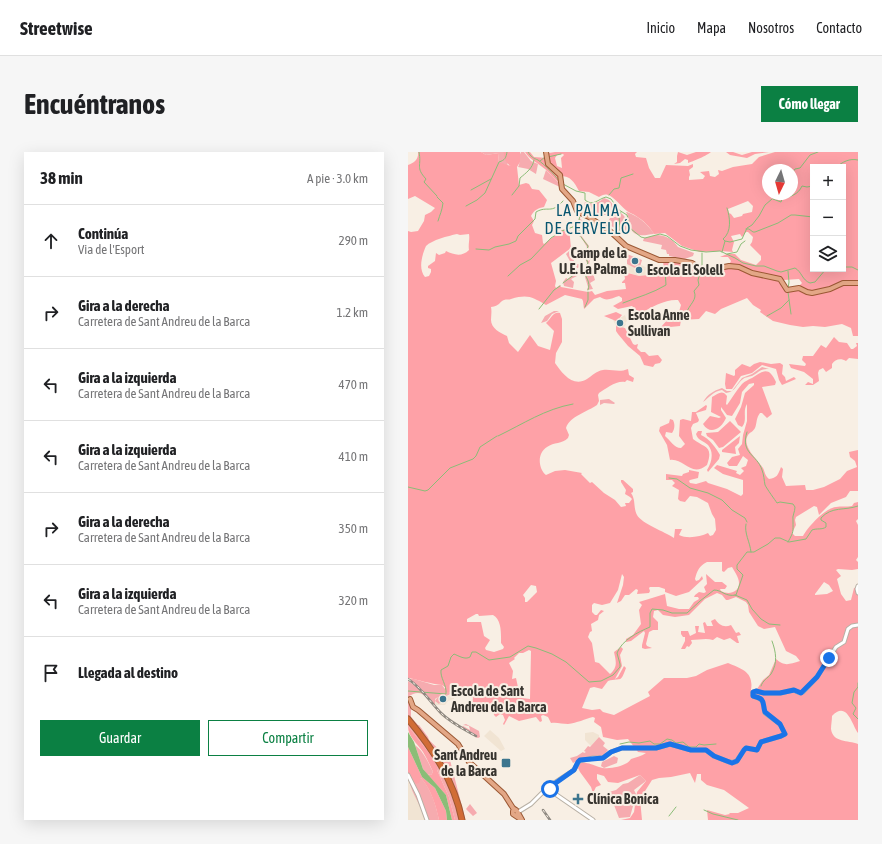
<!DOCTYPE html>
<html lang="es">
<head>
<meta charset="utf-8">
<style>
  :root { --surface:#fff; --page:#f6f6f6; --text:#202124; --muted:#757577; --line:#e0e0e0; --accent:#0b8043 }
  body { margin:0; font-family:"Asap Condensed",sans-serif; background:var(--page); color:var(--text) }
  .controls { position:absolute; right:12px; top:12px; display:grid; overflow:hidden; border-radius:0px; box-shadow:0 4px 16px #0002 }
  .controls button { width:36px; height:36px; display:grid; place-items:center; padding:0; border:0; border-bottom:1px solid var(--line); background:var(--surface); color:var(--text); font:20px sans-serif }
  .compass { position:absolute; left:354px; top:12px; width:36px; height:36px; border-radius:50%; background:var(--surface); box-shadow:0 4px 16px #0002; rotate:185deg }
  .stop { position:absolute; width:12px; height:12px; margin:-9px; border:3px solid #1a73e8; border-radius:50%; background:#fff }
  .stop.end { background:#1a73e8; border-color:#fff; box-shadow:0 1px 4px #0008 }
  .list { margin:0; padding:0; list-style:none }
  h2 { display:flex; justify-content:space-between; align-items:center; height:52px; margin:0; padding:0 16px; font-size:17px }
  h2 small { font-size:13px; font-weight:400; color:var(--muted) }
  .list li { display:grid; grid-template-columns:26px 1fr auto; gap:12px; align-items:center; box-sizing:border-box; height:72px; padding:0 16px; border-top:1px solid var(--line) }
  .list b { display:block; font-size:15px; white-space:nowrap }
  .list p { margin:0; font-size:13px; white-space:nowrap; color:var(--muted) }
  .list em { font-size:13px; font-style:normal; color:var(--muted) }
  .actions { display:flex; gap:8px; padding:12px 16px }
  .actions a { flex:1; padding:9px 0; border:1px solid var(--accent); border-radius:0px; text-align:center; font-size:14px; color:var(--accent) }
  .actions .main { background:var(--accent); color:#fff }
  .icon { flex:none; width:22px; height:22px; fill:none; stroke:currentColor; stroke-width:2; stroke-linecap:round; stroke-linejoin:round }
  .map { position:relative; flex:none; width:450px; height:668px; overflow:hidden; border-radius:0px }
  header { display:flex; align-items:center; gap:24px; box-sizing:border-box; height:56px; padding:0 20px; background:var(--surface); border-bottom:1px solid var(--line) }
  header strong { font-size:19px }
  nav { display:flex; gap:22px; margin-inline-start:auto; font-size:14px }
  .intro { display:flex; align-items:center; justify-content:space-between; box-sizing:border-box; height:96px; padding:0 24px }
  h1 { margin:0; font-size:28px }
  .button { padding:10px 18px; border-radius:0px; background:var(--accent); color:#fff; font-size:14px; font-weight:700 }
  main { display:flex; gap:24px; padding:0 24px }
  aside { flex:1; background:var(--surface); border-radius:0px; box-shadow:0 4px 16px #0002 }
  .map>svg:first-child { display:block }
  .built { fill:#f1e4d3 }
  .green { fill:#f6abaf }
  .forest { fill:#fea1a7; fill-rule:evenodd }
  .water { fill:#8abd77 }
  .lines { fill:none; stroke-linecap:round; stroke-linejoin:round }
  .stream { stroke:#8abd77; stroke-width:1 }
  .minor-casing { stroke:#b8b0a5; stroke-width:5 }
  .major-casing { stroke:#9b5834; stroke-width:6 }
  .highway-casing { stroke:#9b5834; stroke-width:7 }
  .minor { stroke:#fff; stroke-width:3 }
  .major { stroke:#e3a786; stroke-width:4 }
  .highway { stroke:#d16c36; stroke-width:5 }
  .rail-casing { stroke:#8e8880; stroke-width:2.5 }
  .rail { stroke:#f8efe4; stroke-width:1; stroke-dasharray:3; stroke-linecap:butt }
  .route { stroke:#1a73e8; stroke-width:5 }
  .poi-dot { fill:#3c758e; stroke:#f8efe4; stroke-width:1.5 }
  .labels { text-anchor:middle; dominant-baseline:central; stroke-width:4; stroke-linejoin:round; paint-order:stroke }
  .poi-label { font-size:14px; font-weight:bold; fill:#37342f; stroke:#f8efe4; text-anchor:start }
  .quarter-label { font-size:16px; letter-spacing:1px; fill:#07556f; stroke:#f8efe4 }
</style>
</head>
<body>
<header>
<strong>Streetwise</strong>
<nav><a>Inicio</a><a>Mapa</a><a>Nosotros</a><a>Contacto</a></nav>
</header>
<div class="intro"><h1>Encuéntranos</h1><a class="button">Cómo llegar</a></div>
<main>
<aside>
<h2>38 min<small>A pie · 3.0 km</small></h2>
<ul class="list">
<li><svg class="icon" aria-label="ahead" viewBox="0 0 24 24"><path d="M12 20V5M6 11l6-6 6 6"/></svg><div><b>Continúa</b><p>Via de l'Esport</p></div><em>290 m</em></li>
<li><svg class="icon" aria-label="right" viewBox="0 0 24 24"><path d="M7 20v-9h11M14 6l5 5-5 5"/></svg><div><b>Gira a la derecha</b><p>Carretera de Sant Andreu de la Barca</p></div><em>1.2 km</em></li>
<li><svg class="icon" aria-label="left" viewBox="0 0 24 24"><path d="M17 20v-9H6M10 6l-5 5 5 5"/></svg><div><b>Gira a la izquierda</b><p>Carretera de Sant Andreu de la Barca</p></div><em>470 m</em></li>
<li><svg class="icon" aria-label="left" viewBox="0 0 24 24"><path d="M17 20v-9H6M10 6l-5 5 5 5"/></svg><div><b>Gira a la izquierda</b><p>Carretera de Sant Andreu de la Barca</p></div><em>410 m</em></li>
<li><svg class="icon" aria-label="right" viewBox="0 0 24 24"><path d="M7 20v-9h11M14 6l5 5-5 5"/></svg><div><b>Gira a la derecha</b><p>Carretera de Sant Andreu de la Barca</p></div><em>350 m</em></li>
<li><svg class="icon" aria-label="left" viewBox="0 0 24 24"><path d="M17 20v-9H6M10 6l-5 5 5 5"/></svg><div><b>Gira a la izquierda</b><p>Carretera de Sant Andreu de la Barca</p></div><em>320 m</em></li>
<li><svg class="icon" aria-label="arrive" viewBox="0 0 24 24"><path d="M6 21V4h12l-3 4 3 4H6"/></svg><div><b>Llegada al destino</b></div></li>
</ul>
<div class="actions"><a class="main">Guardar</a><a>Compartir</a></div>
</aside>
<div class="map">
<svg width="450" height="668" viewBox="0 0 450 668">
  <rect width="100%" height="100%" fill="#f8efe4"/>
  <!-- built -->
  <path class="built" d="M219,112L231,117L233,113L242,117L240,123L231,124L218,120Z
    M217,163L219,169L217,171L218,172L215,177L210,178L205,168L208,165L212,166Z
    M46,541V547L40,549L37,553H27V547L32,544L37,545Z
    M18,542L27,555L40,566L68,583L67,585L33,564L17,543Z
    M82,578L91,586L97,597L93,599L76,584Z
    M185,580L191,583V585L183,594L177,588V581Z
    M0,629L15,661L17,668H0Z"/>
  <!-- green -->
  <path class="green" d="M73,0H99V11L100,12L98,14L90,10L91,1L78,3Z
    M113,0H116L123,9L130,12L128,22L120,17L110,15C113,10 110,5 113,0Z
    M138,18L151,31L152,35L135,27Z
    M196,46L201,48L212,61L211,63L201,65L202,63H195L175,56L177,50C185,53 190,51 196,46Z
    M218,60H219C230,64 240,72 246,82C236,83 226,87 221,73C220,68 221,65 218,60Z
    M168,61L173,62L172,67L176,69L171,73L172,82L181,94L178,105L180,109L182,108L179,115V111L176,104L179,95L171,82L170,79L166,76L170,77C168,71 172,68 172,63Z
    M213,61C219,65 221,75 221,81H217V77H215V80L214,81L211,80V78L203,74L204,71H202L201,73L199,72L202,66L211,64Z
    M248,83C257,83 265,87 270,95L286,101L285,104L274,108H271V106L261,104V102H259L258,98L253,97L254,93L235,89L236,86Z
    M164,96L168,104H171L165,107L168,112H171L172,115L167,117V113L163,111L158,102Z
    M219,102L234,108L231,118L219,112Z
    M184,118L187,128L182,131L185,137L179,138L180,135L177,125L180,123Z
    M167,121L169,124L163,127L166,130L165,136L156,134L155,130L158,126L160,127Z
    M146,159H151L144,162L139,169L133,171L137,164Z
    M354,215L361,217C351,217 352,220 344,224C341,225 337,225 335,227C328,232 328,240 318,241L314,238C305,239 301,246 295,250C300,242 305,239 314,236L319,239H324L334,226L344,222Z
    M201,247L207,251L206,252L196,251L192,253V248Z
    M2,527H6L26,533H34L40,541H45L36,545L32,544L34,545L35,547L31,552L27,549L30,545L27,547V554L18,542L17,543L19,546C13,539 7,540 0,545V529L13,538H14Z
    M0,545L3,551V565L10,573H11L20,585L21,588L42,608L57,666H55L56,668H47L41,645L22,602L0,574Z
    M58,572L71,579L72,585L70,586L67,585L68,583L54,575L55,574L62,578L61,574L55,573Z
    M191,585L197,591L195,594L200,598L195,604L179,605L165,611L162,606L169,604L175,600L176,601L178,600L176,599L180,594L182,595Z
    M7,593C16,600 20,610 25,620L23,623L19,622L15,617Z
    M206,604L210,606L209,611L196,616L193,614L194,610Z
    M0,621L7,632L13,626C23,637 28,653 31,668H17C13,652 0,637 0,621Z
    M232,623L238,629L226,638L228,642L227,654H225L222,665L211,666L201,640L208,638L215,632L220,631Z
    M62,652L69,661L65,664L58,657Z"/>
  <!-- forest -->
  <path class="forest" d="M10,0H73L78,3L91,1L90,10L103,14C99,12 96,8 96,1L95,0H112V10L109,15L111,33L118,31L121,32L124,37L131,38L139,48L136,55C130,56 126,58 123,64L126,69L124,73L127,81L134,83L135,91L136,92L154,78L161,76L163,96L143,111L148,129L147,134L148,136L152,133L153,135L180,140L184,139L187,143L199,139L218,137L217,131H214V130L217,127L216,120L231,124L240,123L243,118L245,119L247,114L250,115L251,114L254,117H256L255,109C263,108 280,109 287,113C290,115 292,119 297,120C307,122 318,115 328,115L373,129L376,136L390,135L394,131L391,127L376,128L368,124L344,119L332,114L314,115L322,111L323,109L320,105H312L319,102H327L333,108L348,113L353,108V104L342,93L344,90L345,85L340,80H338L334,85L332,82L323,84L326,90L324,98L325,100L312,99L292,100L274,94L257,81L246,82C242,75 235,68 228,64C226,62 221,61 219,59C215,56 205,44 200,43C197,42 194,43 191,45L181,40L171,39C166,30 163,24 152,24L151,30C146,27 142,21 137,17C130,11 122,8 117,0H122L126,5L139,6V0L141,1L147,0H229L227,2L228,5L238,6L241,16L247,26H252L258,13L280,14L285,12V15L281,18L282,23L281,25V28L295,27L297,24L292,20L301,19L302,24L307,25L311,22L310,18L314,19L325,15L344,12L351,5L367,0H450V184H445L443,176L434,172L417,175L405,174L395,175L382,173L365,169L352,160L353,158L345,153L339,146L313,157L307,162L298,159L291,167L273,168L272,174L252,176L262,165L270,163L273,153L270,148C258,147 243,155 232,162L224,154L210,157L205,154L214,149V146L211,144C204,146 199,150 192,145L186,147L176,157L175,149L174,147L157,143L138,153C124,145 120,142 103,147C101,148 98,147 96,148C91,150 92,154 83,155C84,160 83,164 83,168C83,176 92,181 99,184L101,191L110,200L122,183L130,194L142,198L146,179L138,171C143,167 145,159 152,161L154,167V190L148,201L147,211C154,221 165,236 179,227C184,224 188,219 195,218C204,217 211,221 220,217L221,223L226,226L225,230L219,228L217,230C209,228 197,237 191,241L190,243L191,249L189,253C179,260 162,264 158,276L161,283L160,286C154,292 146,290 139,295C129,301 130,316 138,323L147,319L157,318L174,321L173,322L182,331L184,330L196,341L207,348L213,355L218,354L217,351H221L224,347L222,345L217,342L218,338L213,330V328H215L225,337V340L223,341C228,348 225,355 229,363C233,371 257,380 266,386L267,377H274L271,383C279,387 292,385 300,381L302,384L305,383L308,378L307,367L304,362L300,351L289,345L282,344L277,350L272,349L270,347L271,338L264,334L267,331L264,328H258V322L274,324L275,322L281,320V318L291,320L290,326L282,328L281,329L282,331L288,332L298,329L300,331L319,337L333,344L335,342V328L315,322L306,316L309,313L329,319L328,321L332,323L336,319L333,316L338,314L340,308L335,304L329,314H321L319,311L324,305L332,303L330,297L334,292L335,283L339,269V252C334,260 340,268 334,275L330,273L327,267L333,255L337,241L346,233V231L341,232L334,240L332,251L324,264L319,263L313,255V258L318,266C314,276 302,284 295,272L302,264L311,266L313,265L303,260L304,245C310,242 314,237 319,244L318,252L319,253C324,246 328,239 334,232C337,229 340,228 344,226C356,218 361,215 368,230L367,233L354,235L364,262L359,266L354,261H352C348,266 349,271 347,276C345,280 342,280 340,283C333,294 350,308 355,316C357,320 357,324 361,327C369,326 370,323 373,315L375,317L374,325L378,334L397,333L398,338H405L416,335L432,327L439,319L449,315L447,309L442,305L441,300L450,298V339H442L438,345L423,351L411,363L409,355L406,354L388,365L387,368L388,373L384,381L387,384H395C400,375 417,356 428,355C433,354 439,355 444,354L446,351L450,350V367L448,369L450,373V405L448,408L450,410V417L444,418L430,417L428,418L433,424L429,427L433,442L438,449L443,448L446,436L450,435V581C444,573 439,548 424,564C424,568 423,573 423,577C425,591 440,588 450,592V668H300L299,658L317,663L322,662L321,661H330L341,656L316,638L299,633L293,628V622H289L287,631L282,621L263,625L251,626L244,628L232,647L234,668H213L222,666L226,660L229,640L238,629L232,623L210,631L200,630L196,624L189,622V627L193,633L188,635L185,641L183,635L172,620L170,616L172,611C180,610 184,613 191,615C199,618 212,615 219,611C221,610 222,608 223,607C228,605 234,604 238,601L230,600L220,587L209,588L195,585L193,575L186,570L187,566L185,565C177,567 169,571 160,572C154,572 149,570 143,571L140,565L135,563L133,564L134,569L132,570L128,565L111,569L101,564L96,573L95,572L97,568L95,563L92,562L88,565L86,563L85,558L77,552L74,551L72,554L64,551L65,546L62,541L60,543L48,540L40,541L37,540V535L34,533C23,532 11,528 0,526V79L3,80L10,79L16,69L17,63L23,60L27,56L7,44L0,47V13C6,11 11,7 10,0ZM155,2L156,3L153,6L154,16L149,14L147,6L149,3ZM405,15H435V117H405ZM360,18H384V42H360ZM340,49L345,54L344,60L335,62L334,64L326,66L323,62L321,61L320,57ZM49,82L52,83L61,82C62,88 60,92 61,98C54,105 46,103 38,99L37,101L31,103L28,101L27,109L20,114V116L23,117V120L21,124L17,125C10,117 14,103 18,94C24,88 40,84 49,82ZM299,410H314V419L316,420L320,416L324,415C327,420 331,426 331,431C331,441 320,443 313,439L312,437H317L319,434L314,430H307L298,422L299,432L296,435L298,440L296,441L291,440L287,443L286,445H290L291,447L286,450L281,457H271L259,454L257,442L231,450L234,453L231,458L233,472L225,483L218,487V490L223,489L236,479L237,481L234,493V496L237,497L244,496L239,494L238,492L241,480L245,478H250V470L245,465L246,459L250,458L255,463L267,465L281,463L297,447L309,441L314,443L318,448H320L328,445L338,450L340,453L341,460L350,474L356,477L367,475L378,499L388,504L392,509C381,512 377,515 368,507L361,523L355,528L347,540L343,538C346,520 334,517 320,511L299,518L288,524L279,526H256L240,540L242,544L206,563L195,560L192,557L184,558L174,556L182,536L186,535L194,537L200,529C214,525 212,532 218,516L216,514L210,525L207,527L214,514L212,503L215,497L213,495L206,500C208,509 210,515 202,522L191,511L187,510L184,491L180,485L182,480L184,479L183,472L190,468L191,463L196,459L193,458L189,463H187L184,460V453L186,451L194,453L202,451L210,438L214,422L216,425L215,433L209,451L213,449L217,443H221L228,437L230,438L229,442L241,441L242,439L241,436L242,435H251L257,437V440L268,444L281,440L295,427L294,424L291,428L288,429L287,427C289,419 291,414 299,410ZM416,430L421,433L425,439L419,442L407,443V442ZM123,433L128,434L129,440L119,450H117V446L115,443ZM68,462H70L71,464L85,463C94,468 93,482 93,491L96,495L95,497L86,500L78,498L77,496L82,488L76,484L73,470H59V467ZM121,498L123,499L122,547L105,545L99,542L101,540H111L108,526L104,527L105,519L101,511L107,507L106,506L111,501H115Z
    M270,0L279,3L288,0H303C300,3 284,10 280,11V8L277,7L272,11L266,12L269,10V4Z
    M318,0H325L334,3L344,0H361L347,2L339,6L322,3Z
    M182,108L179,122L176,123L169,122L168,121L179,112L180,114Z
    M208,160L214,163L209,169L212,175L217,176L225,192L227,193L230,192L229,196L233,200H237L241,204L250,203L254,208L252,211L247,212L245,215L236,213L232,204L220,194L210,182L208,179V169L196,164Z
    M426,185L431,190L439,191L443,197H445L449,194L448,191H450V207L441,206L438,209C433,206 427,207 424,212V216L418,220L415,216L411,218L410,221L411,229L405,233H397L400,230L405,232V227L396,220L383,216L381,212L397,214L398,212L394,208L395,204H405L413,193L418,196Z
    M352,210L363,212L372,211L375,213L374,222L377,225L378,229L386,225L388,227L374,233L371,228L368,217L354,213L344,221L333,224L324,237H318L317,232L318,221L326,224L327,223V218L334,212L342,215L346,212Z
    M298,253L299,254L298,258L288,261L291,268L290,270L285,272L283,276L285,287C296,296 306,293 299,313C283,326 276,306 262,308L259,293L251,279L252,275L261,271L262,267L265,268C267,272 267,277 264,281L258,280L257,284C262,288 266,296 273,296L277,292L271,284L272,268L275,267L283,269L284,260H288Z
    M322,269L333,280L315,295L311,296L305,288L299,284L298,281L310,280Z
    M290,279H294L293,283C302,287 308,296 312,303L311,307L300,320L299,318C304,310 306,300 300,293C295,288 290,289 288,282Z
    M332,284L331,291L327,295L328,302L314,300V298Z
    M307,467C311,473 316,476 323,473L328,481L331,480L333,483L329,484L331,491H329L322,486L316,488L309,485L305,488C298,486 291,488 283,488L284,491L281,495L279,494L277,497H273L277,489V485H275L273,482V479H280L282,484L288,481L287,474H291L290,480L297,481L295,471L297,470L299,474H305L303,469Z
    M0,574L22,602L29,615V618L41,645L47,668H44L38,643L19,622L23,623L25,620C22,613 19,607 15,600C9,591 0,585 0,574Z
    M0,595L14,625L27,636L38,659L39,668H31C28,654 23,637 13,626L11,631L7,632L0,621Z"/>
  <!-- water -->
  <path class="water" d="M0,580L6,590L15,617L38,643L44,668H39L38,659L27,636L14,625L0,595Z"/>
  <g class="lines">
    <!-- stream -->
    <path class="stream" d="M11,0C14,14 7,15 18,27L16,30L29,44
      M120,0C123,5 125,6 130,8C136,12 147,23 151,29
      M140,5L153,2
      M132,9L137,5
      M428,15C435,10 441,6 450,8
      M384,21L387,17L392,16L402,3L410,0
      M155,32L168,39L177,41V48C185,55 190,47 198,45L203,47L211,58L219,63L223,77L233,85L237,86L252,82L259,84L272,94L283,98L298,100L312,99L327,106L335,111L348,114H356L369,119L373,120L387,116C394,120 394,128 402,131L407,130L418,117
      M63,38L83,27
      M104,43L111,34L112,26C118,21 125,16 126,8
      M201,43L206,37L211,36L213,26L225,22
      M29,45L35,51C34,59 32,62 30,69
      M365,46L366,42
      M365,47L373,50L374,47C383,44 390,43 394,34L399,35L405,34
      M58,54L69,48L77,41L91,10C97,8 98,6 99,0
      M338,77H341L345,80H347L370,71L383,63H387L405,65
      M212,79L211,64L213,60
      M172,84L170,73L172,63
      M317,89L315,87C324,80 322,65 319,56
      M68,97L81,98L87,95L101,92L108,89L110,84L127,67L128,60C140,53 143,63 155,49
      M314,100L317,89L322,90L334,87L339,76L344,73L351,64L357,53L364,47
      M294,101V116
      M319,102L329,100L333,92L337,89
      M435,115H444L450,118
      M174,118C178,125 183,130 180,138
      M168,122L177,116L180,111L177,104L180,94L173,85
      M100,124L112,113L123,107L143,86L154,79L170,73
      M155,131L167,122
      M380,137L381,130L380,119
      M380,140L383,162
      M215,151C230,145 245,141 258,133L257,117
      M177,155L180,148V140
      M131,157L146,138L152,134
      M359,164L373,156L381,148
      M268,169L274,163L278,162C281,152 290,148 286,139L291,133L290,128L292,121
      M339,280C332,302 349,302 354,318C356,323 356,328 357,333C359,337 367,348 369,351L372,350L385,352L387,355C387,360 384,364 385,368C385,381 386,379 380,390
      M90,284C115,272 137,257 165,252
      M261,326L269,327L282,336L300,341L314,348L324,358L337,366L339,370
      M0,335L17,339L20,338L42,316L65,307L68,304L72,295L89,284
      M338,372C336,381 342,390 343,400
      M327,443L339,448L344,457L353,467L361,472L372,473
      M450,531V535L446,540L444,551L448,556L445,562L450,567
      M353,534C355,528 359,527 363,522C370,511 368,500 364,489
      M0,539L38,542C39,533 32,526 33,518L40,514L43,505L46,502C51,504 57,508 62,505L64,500H68L81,508L102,505L120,494L128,496L144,502L158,510L181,530L193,529L205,523L212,515V512L209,501C214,488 230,480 242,475V461L244,457L255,458L264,461H279L292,449L306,438C314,438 317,445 328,443L335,423L329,417V413L339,400H346L360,392L367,386H372L381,390L398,387L404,378C409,376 414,378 418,375V371L413,368V366C424,354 436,359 450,354
      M212,592L221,590L231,591L242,589L246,592H252L259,587L264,588L268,591L275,590L281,595H288L291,592L296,593L308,592
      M296,658L305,662L330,668
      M261,664L268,655"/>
    <!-- minor casing -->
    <g class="minor-casing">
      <path id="minor" d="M450,434L449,437L450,441
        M0,623L10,643L19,668
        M140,637L185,668
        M110,660L123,652L140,635L166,618L171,609L185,606H195L203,600L214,596H248L262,592L283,598H298L306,604L321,610H328L336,598L338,596L349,598L353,590L373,584L377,582L372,572L357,561C354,550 358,548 345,544V540L348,539L356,541H373L385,538L392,541L395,540L409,525L428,495L436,490L440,477L444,474L450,473"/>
    </g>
    <!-- major casing -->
    <g class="major-casing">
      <path id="major" d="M138,0L140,12L152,23L154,37L165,49L169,59L181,65L203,80L218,94L251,108H267L284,111L296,119L321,114L331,115L344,121L372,127L379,138L391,136L399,140L404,141L422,137L435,131H450
        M2,547L5,555L10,558L50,592L61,610L96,642L105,656L109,659L114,668
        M108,658L105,659V662L111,666"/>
    </g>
    <!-- highway casing -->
    <g class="highway-casing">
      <path id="highway" d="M0,567C25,597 46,629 54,668"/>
    </g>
    <!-- minor -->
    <use href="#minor" class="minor"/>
    <!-- major -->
    <use href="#major" class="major"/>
    <!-- highway -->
    <use href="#highway" class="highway"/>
    <!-- rail casing -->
    <g class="rail-casing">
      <path id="rail" d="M0,527C14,536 22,550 33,561C43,571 56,577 68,584
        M135,658L142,668"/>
    </g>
    <!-- rail -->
    <use href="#rail" class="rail"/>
  </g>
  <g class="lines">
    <!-- route -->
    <path class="route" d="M142,637V635L166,618L170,610L172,608L195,606L203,600L214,596H248L262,592L283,598H298L306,604L324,611L329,609L336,598L338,596L349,598L353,590L373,584L377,582L372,572L357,560C354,550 358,547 345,544V540L348,539L356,541H372L386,538L393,541L409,525L421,506"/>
  </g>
  <!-- markers -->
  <g class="poi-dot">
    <circle cx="227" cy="109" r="4"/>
    <circle cx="231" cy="118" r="4"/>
    <circle cx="212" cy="171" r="4"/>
    <circle cx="35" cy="547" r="4"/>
    <rect x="93" y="606" width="10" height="10" rx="2"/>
    <path d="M168 641h4v4h4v4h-4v4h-4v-4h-4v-4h4z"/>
  </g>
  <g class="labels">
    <!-- poi labels -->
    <g class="poi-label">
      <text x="219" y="101" text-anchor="end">Camp de la<tspan x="219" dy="16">U.E. La Palma</tspan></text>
      <text x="239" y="118">Escola El Solell</text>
      <text x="220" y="163">Escola Anne<tspan x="220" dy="16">Sullivan</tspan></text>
      <text x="43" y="539">Escola de Sant<tspan x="43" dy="16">Andreu de la Barca</tspan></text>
      <text x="89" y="603" text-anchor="end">Sant Andreu<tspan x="89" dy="16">de la Barca</tspan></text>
      <text x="179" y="647">Clínica Bonica</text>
    </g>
    <!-- quarter labels -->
    <g class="quarter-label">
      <text x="180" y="58">LA PALMA<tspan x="180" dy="18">DE CERVELLÓ</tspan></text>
    </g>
  </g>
</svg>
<div class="controls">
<button>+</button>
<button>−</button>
<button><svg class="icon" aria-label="layers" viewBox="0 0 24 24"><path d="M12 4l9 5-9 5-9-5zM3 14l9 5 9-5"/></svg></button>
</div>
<svg class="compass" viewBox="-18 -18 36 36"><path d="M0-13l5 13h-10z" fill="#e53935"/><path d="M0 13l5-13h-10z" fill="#757577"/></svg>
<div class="stop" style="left:142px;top:637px"></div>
<div class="stop end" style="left:421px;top:506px"></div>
</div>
</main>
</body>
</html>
